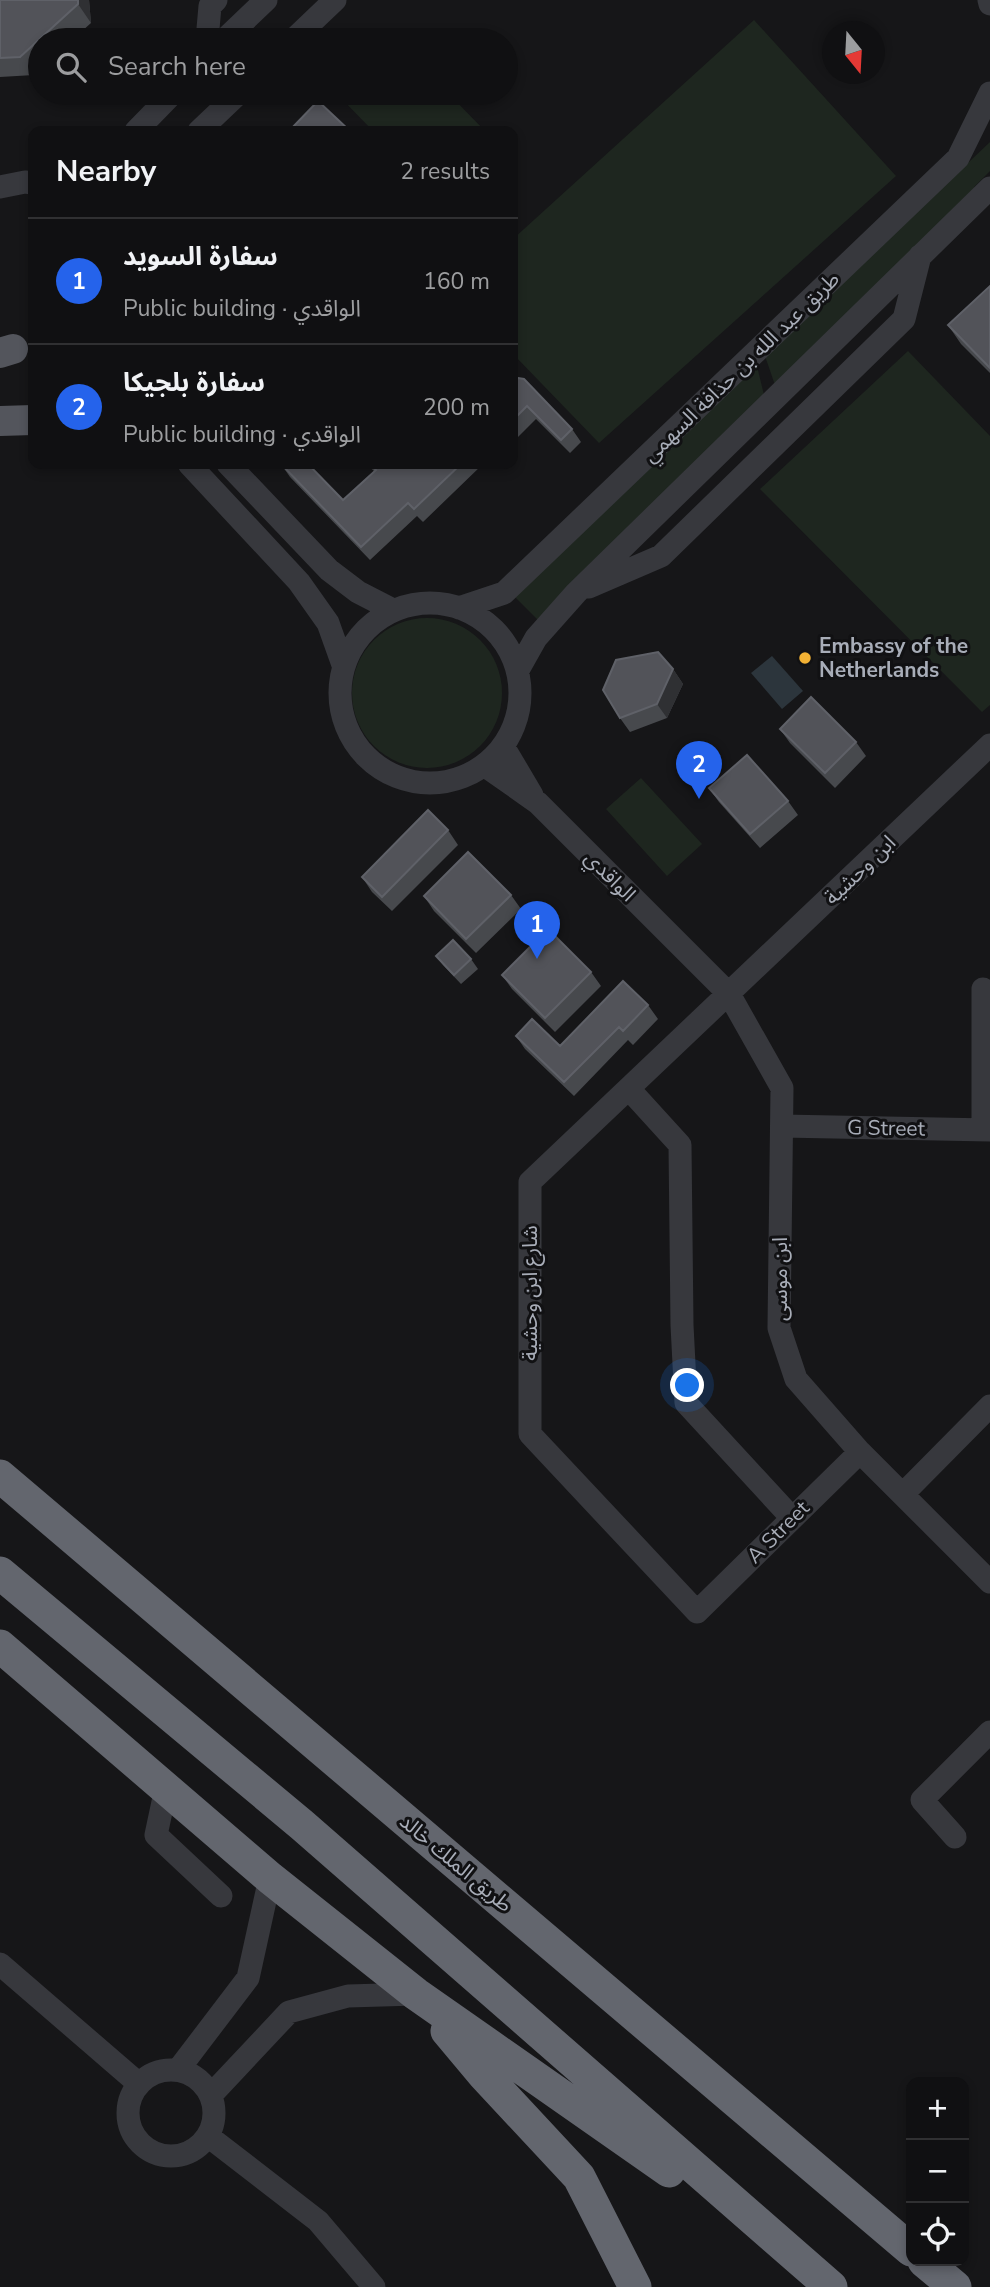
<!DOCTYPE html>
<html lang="en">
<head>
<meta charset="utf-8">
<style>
  :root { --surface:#101012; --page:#1e1e20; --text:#f1f3f6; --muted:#9c9d9f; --line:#303032; --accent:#2563eb }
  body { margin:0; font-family:"Nunito Sans","Noto Sans Arabic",sans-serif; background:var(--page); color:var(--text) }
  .controls { position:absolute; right:21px; bottom:21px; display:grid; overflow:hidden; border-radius:14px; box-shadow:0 4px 10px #0003 }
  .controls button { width:63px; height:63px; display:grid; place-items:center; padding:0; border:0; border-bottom:2px solid var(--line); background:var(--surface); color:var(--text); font:35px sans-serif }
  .compass { position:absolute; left:822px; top:21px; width:63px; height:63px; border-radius:50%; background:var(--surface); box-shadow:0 4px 10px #0003; rotate:162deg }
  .you { position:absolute; left:688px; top:1386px; width:24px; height:24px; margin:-18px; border:5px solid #fff; border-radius:50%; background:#1a73e8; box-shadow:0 0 0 10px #1a73e833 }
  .badge { display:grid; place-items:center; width:46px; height:46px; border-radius:50%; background:var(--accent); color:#fff; font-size:23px; font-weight:700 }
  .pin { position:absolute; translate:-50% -58px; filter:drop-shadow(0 2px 4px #0008) }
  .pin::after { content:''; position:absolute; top:37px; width:24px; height:21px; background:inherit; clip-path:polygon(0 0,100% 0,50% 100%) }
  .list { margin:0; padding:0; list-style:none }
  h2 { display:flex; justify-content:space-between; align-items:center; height:91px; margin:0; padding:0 28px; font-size:30px }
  h2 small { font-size:23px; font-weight:400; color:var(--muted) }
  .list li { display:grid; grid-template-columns:46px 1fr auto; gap:21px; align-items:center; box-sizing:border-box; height:126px; padding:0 28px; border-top:2px solid var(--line) }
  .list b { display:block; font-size:26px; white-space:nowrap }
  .list p { margin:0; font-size:23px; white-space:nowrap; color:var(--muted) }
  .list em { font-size:23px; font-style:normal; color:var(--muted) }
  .icon { flex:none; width:38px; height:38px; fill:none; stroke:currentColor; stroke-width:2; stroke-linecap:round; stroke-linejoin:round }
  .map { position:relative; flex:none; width:990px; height:2287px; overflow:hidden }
  .search { position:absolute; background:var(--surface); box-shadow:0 4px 10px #0003; left:28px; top:28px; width:490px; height:77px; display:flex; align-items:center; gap:18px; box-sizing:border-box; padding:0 24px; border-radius:38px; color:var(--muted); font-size:26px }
  .panel { position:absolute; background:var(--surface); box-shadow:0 4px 10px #0003; left:28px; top:126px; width:490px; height:343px; border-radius:14px }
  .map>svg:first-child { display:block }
  .green { fill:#1e261f }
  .water { fill:#2c353c }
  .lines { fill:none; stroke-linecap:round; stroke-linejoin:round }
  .minor { stroke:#37383d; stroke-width:23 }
  .major { stroke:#53555c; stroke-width:30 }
  .highway { stroke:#63666e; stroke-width:33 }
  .wall { fill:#47494d }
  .shaded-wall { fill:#2f3033 }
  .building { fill:#525359; stroke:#5f6168; stroke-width:2 }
  .poi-dot { fill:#f2b134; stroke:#111113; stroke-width:2.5 }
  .labels { text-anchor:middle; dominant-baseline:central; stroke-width:6; stroke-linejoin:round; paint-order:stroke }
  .street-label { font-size:21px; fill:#a8adb8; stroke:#111113 }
  .poi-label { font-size:21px; font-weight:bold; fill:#a8adb8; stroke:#111113; text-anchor:start }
</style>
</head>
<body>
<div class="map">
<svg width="990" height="2287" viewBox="0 0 990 2287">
  <rect width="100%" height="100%" fill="#161618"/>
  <!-- green -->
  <path class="green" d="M754,20L896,176L599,443L513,354V239Z
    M336,93H448L485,131H373Z
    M990,142V171L974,187L973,197L776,388L765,356Z
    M908,351L990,436V705L982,712L760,489Z
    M756,362L765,399L538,620L515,597Z
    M352 693a75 75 0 1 1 150 0a75 75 0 1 1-150 0Z
    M641,778L702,844L667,876L606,809Z"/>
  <!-- water -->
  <path class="water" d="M772,656L803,691L782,709L751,673Z"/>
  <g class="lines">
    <!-- minor -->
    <path class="minor" d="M989,0L990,4
      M207,40L210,6L216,0
      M224,40L266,0
      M293,40L335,0
      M136,131L173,93
      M199,131L239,93
      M0,187L25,182L33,183
      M189,464L299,582L328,623L343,665
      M228,464L329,570L358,592L393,610
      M589,587L661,556L904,319L920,256
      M340 693a90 90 0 1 1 180 0a90 90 0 1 1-180 0Z
      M459,608L504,593L958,158L990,93
      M518,670L536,638L576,593L990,188
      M503,746L532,795
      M484,765L538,803L729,994L782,1088L779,1328L796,1379L860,1452L990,1582
      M983,989V1130
      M629,1089L680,1145L682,1325L686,1403L792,1518
      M782,1126L990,1130
      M860,1452L697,1612L530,1434V1182L990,745
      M903,1494L990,1406
      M166,1788L156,1835L221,1896
      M955,1837L922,1800L990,1732
      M0,1964L139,2084
      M178,2070L248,1978L270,1878
      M128 2113a43 43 0 1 1 86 0a43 43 0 1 1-86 0Z
      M211,2095L289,2012L348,1996L416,1994
      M208,2136L318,2221L374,2287"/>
    <!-- major -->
    <path class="major" d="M0,353L13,349
      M0,421L33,420"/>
    <!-- highway -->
    <path class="highway" d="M0,1476L911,2250
      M0,1573L302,1825L831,2287
      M0,1646L270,1878L416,1994L669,2171
      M447,2031L483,2074L579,2177L635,2287
      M924,2261L955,2287"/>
  </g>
  <!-- wall -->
  <path class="wall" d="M0,0H89L91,23L72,40H40V69L34,75L0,77Z
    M990,286V373L961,344L948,325Z
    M513,384L572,429L581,442L570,453L536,419L518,437L514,434L513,435Z
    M281,464L343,500L374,471L366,464H483L423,522L417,516L370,560L290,477Z
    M673,669L683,684L667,718L630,732L620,718Z
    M780,729L856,742L866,756L835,788L790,743Z
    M709,788L788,801L798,815L760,848L719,802Z
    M448,830L458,845L392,911L372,892L362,877Z
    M511,895L521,909L476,953L434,911L424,896Z
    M436,956L471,959L478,969L461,984L443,965Z
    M591,972L601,986L555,1032L512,989L502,975Z
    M648,1005L658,1019L633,1045L628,1040L574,1096L525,1049L516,1036L560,1046Z"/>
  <!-- shaded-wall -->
  <path class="shaded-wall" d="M78,0H89L91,23L78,4Z
    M673,669L683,684L667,718L657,704Z"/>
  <!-- building -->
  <path class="building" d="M0,0H78V4L20,57L0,58Z
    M318,101L350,131H289Z
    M990,286V368L948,325Z
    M518,378L524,379L572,429L561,440L527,406L513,420V384Z
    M281,464H308L343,500L376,470L370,464H461L414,509L408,503L361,547Z
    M658,652L673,669L657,704L620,718L603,690L616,660Z
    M811,697L856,742L825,773L780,729Z
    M747,755L788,801L750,834L709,788Z
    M428,810L448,830L382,897L362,877Z
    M468,852L511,895L466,939L424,896Z
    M548,929L591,972L545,1018L502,975Z
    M453,940L471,959L454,975L436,956Z
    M623,981L648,1005L623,1031L619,1027L564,1082L516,1036L532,1019L560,1046Z"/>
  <!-- markers -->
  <circle class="poi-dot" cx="805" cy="658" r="7"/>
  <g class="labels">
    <!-- street labels -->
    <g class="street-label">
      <text transform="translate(741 367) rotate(-44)">طريق عبد الله بن حذافة السهمي</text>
      <text transform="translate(860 870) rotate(-44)">ابن وحشية</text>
      <text transform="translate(610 876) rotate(45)">الواقدي</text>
      <text transform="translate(886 1128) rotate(1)">G Street</text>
      <text transform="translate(780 1279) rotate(-90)">ابن موسى</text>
      <text transform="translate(530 1293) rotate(-90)">شارع ابن وحشية</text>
      <text transform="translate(778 1532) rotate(-45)">A Street</text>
      <text transform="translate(456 1863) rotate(40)">طريق الملك خالد</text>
    </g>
    <!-- poi labels -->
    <g class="poi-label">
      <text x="819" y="646">Embassy of the<tspan x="819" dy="24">Netherlands</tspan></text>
    </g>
  </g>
</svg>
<div class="controls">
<button>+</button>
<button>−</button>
<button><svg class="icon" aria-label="locate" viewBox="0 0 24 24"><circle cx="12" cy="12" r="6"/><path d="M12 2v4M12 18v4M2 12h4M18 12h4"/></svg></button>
</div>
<svg class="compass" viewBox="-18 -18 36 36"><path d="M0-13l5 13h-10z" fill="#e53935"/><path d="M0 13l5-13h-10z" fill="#9c9d9f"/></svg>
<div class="you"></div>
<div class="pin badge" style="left:537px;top:959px">1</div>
<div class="pin badge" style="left:699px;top:799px">2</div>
<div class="search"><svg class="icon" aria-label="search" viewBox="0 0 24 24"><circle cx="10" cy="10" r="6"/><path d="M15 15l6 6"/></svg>Search here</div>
<section class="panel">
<h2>Nearby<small>2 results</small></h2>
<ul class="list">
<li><span class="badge">1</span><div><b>سفارة السويد</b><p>Public building · الواقدي</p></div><em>160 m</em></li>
<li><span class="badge">2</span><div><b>سفارة بلجيكا</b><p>Public building · الواقدي</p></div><em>200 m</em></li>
</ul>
</section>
</div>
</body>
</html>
